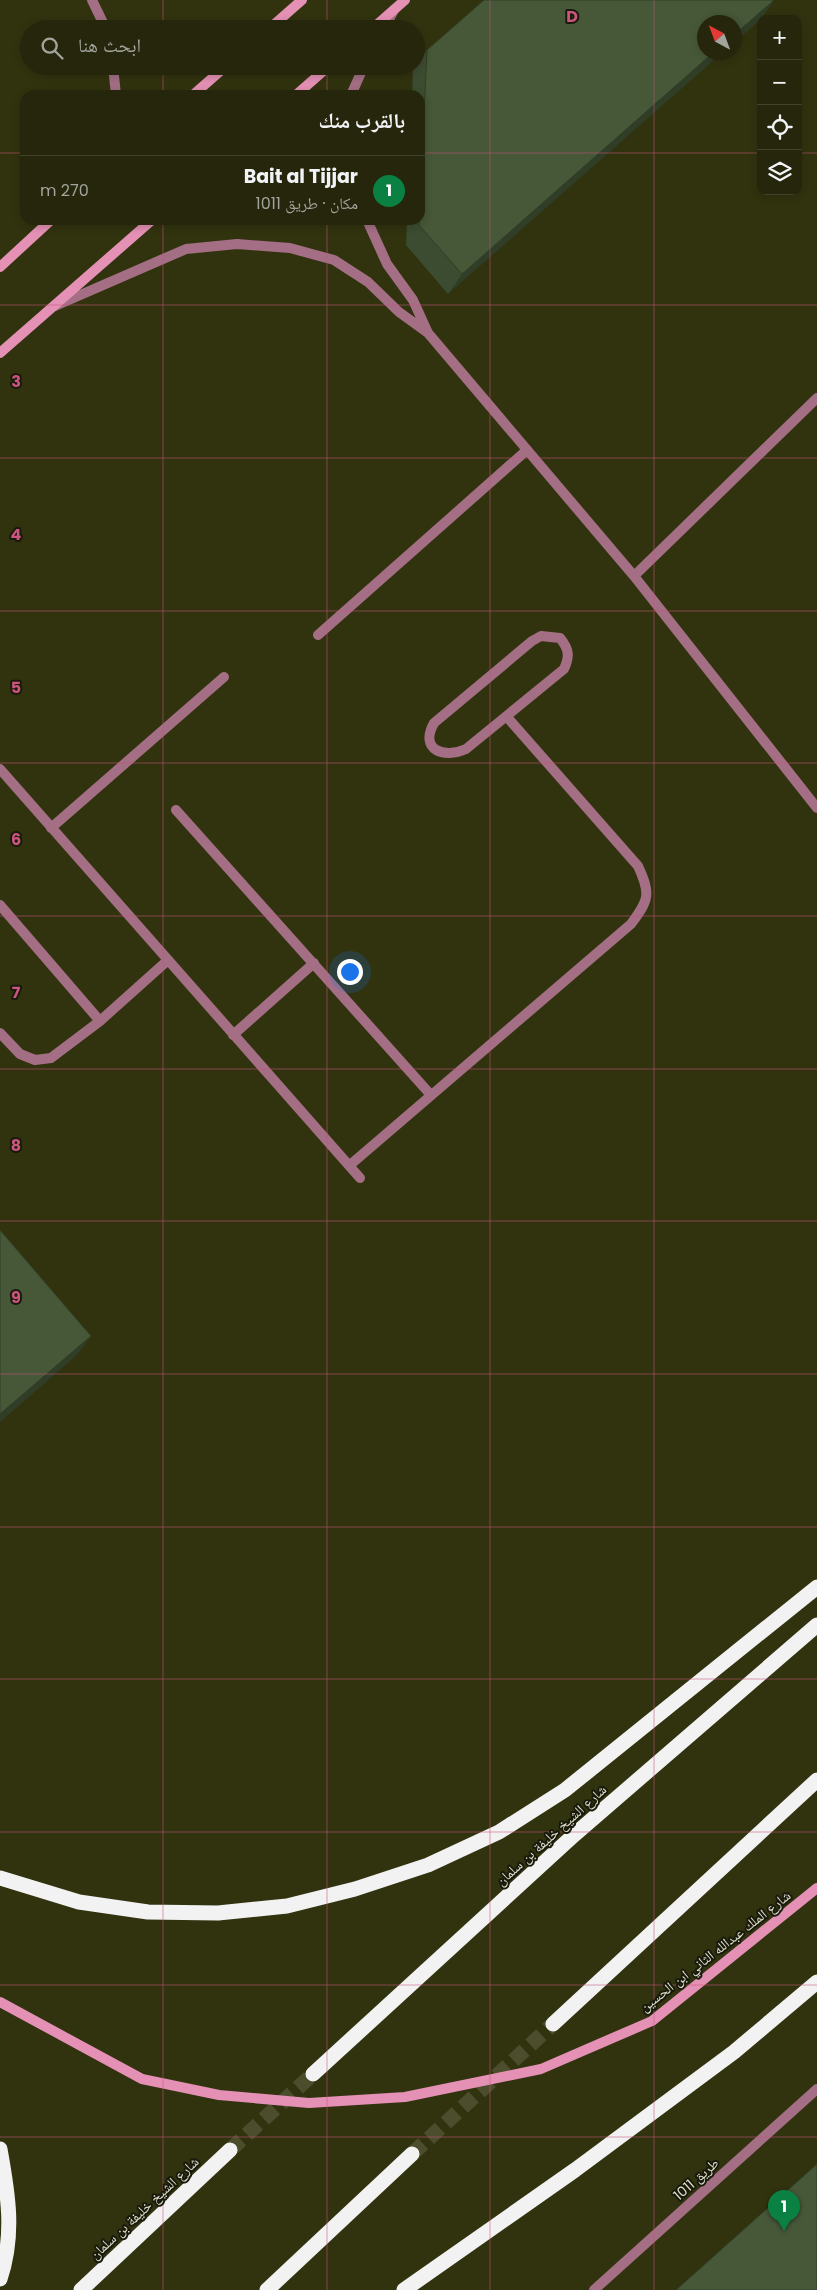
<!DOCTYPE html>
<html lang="ar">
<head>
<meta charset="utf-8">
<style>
  :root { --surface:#25260b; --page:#313219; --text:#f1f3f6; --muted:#a3a59d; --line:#42432c; --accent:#0b8043 }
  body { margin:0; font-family:Poppins,"Noto Naskh Arabic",sans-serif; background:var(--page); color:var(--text); direction:rtl }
  .controls { position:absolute; right:15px; top:15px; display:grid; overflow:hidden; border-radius:10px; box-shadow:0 2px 8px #0003 }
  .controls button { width:45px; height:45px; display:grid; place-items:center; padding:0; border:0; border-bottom:1px solid var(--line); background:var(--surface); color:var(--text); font:25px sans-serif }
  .compass { position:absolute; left:697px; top:15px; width:45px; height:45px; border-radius:50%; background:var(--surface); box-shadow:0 2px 8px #0003; rotate:319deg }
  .you { position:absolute; left:349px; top:971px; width:18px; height:18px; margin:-12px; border:4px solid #fff; border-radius:50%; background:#1a73e8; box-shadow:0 0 0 8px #1a73e833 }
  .badge { display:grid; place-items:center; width:32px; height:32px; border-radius:50%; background:var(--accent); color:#fff; font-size:16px; font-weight:700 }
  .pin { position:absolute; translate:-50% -41px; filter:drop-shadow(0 1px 2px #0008) }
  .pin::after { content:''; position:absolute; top:26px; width:18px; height:15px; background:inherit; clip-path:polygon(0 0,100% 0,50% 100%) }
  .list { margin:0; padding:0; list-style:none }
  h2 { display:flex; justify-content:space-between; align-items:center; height:65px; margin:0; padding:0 20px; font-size:21px }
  h2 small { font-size:16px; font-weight:400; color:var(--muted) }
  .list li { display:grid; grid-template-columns:32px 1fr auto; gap:15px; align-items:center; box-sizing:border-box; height:70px; padding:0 20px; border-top:1px solid var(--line) }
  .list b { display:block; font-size:19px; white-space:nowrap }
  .list p { margin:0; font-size:16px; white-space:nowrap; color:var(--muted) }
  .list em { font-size:16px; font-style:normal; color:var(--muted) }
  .icon { flex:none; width:28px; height:28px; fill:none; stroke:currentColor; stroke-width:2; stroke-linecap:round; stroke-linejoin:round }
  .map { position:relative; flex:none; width:817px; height:2290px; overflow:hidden; direction:ltr }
  .search { position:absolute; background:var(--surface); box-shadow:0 2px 8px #0003; left:20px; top:20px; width:405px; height:55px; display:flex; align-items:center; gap:12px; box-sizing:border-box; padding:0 18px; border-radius:28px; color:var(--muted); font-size:19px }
  .panel { position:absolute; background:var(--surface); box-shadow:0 2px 8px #0003; left:20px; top:90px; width:405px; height:135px; border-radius:15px; direction:rtl }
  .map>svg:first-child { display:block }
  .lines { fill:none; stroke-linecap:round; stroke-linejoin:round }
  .highway-tunnel { stroke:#4b4d2c; stroke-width:15; stroke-dasharray:15 8; stroke-linecap:butt }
  .lane { stroke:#a46f85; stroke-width:10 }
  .street { stroke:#a46f85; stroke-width:10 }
  .secondary { stroke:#e591b5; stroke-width:10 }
  .highway { stroke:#f2f2f2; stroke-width:15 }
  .secondary-bridge { stroke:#e591b5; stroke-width:10 }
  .wall { fill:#3c4c30 }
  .shaded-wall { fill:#313e27 }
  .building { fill:#465838; stroke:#313e27 }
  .grid { fill:none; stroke:#cb557e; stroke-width:1; stroke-opacity:0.55 }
  .labels { text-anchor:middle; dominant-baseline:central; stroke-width:4; stroke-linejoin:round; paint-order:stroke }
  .street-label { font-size:14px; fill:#e1e3cf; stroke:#191a0b }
  .grid-label { font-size:16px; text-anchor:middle; font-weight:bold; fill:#cb557e; stroke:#191a0b; stroke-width:4; stroke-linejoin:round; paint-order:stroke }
</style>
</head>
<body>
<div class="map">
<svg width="817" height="2290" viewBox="0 0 817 2290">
  <rect width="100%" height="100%" fill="#31330f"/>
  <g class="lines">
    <!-- highway-tunnel -->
    <path class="highway-tunnel" d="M230,2150L313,2074
      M412,2154L553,2024"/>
    <!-- lane -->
    <path class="lane" d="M318,635L527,450
      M541,636L560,638C569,649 570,656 564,669L466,749C444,759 419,750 434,723L532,641Z
      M0,769L360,1178
      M176,810L430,1094
      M51,828L224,677
      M0,905L100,1021
      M0,1033L20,1054L35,1060L51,1058L100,1021L167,961
      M233,1035L314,963
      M350,1165L631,924C649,900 651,894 638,866L507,717"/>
    <!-- street -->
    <path class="street" d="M92,0L106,29
      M384,29L394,10
      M113,66L116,95
      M351,95L364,66
      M367,220L387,264L413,300L428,333
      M55,306L186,249L237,244L290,248L334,260L368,282L399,312L428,333L634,576L817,808
      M634,576L817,398
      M594,2290L817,2089"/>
    <!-- secondary -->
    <path class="secondary" d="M269,29L302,0
      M372,29L405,0
      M193,95L226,66
      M296,95L329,66
      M0,267L51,220
      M0,353L152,220"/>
    <!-- highway -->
    <path class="highway" d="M0,1878L79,1902L148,1912L218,1913L287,1906L355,1889L428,1865L499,1832L565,1790L817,1587
      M553,2024L817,1780
      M313,2074L574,1835L817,1625
      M0,2149C8,2193 15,2235 0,2279
      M81,2290L230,2150
      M267,2290L412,2154
      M404,2290L575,2170L734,2052L817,1982"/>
    <!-- secondary-bridge -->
    <path class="secondary-bridge" d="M0,2002L142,2079L219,2095L309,2103L405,2097L541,2069L652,2021L817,1888"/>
  </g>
  <!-- wall -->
  <path class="wall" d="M773,1L760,20L734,42V22L448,294L406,245L407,220H420V95H412L413,69L427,50Z"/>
  <!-- shaded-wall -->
  <path class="shaded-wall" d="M773,1L760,20L734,42V35Z
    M714,52H723L448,294L462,274Z
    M91,1336L77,1355L0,1422V1414Z"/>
  <!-- building -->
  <path class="building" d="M484,0H773V1L734,35V22H704V52H714L462,274L419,225L427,50Z
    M0,1230L91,1336L0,1414Z
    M817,2164V2290H676Z"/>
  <!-- grid -->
  <path class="grid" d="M163,0V29M327,0V29M490,0V2290M654,0V2290M163,66V95M327,66V95M0,153H25M420,153H761M798,153H817M163,220V2290M327,220V2290M0,305H817M0,458H817M0,611H817M0,763H817M0,916H817M0,1069H817M0,1221H817M0,1374H817M0,1527H817M0,1679H817M0,1832H817M0,1985H817M0,2137H817"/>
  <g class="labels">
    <!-- street labels -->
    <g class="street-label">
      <text transform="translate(551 1835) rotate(-42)">شارع الشيخ خليفة بن سلمان</text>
      <text transform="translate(715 1951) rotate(-38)">شارع الملك عبدالله الثاني ابن الحسين</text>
      <text transform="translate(696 2179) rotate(-42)">طريق 1011</text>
      <text transform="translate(144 2208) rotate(-43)">شارع الشيخ خليفة بن سلمان</text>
    </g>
  </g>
  <g class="grid-label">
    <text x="572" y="22">D</text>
    <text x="16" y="387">3</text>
    <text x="16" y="540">4</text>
    <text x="16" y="693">5</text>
    <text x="16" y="845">6</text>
    <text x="16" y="998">7</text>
    <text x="16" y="1151">8</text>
    <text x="16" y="1303">9</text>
  </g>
</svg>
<div class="controls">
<button>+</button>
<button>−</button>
<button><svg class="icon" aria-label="locate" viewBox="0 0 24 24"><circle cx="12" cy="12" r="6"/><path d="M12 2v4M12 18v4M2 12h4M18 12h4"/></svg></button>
<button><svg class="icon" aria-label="layers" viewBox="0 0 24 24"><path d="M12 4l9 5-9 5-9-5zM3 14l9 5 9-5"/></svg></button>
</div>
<svg class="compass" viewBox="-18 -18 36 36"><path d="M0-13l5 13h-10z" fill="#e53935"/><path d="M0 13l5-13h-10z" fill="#a3a59d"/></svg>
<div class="you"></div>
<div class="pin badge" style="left:784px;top:2231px">1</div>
<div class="search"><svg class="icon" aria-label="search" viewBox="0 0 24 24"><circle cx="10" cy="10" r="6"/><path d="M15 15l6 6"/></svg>ابحث هنا</div>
<section class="panel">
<h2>بالقرب منك<small></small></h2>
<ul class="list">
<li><span class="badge">1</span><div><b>Bait al Tijjar</b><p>مكان · طريق 1011</p></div><em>270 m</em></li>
</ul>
</section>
</div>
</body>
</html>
